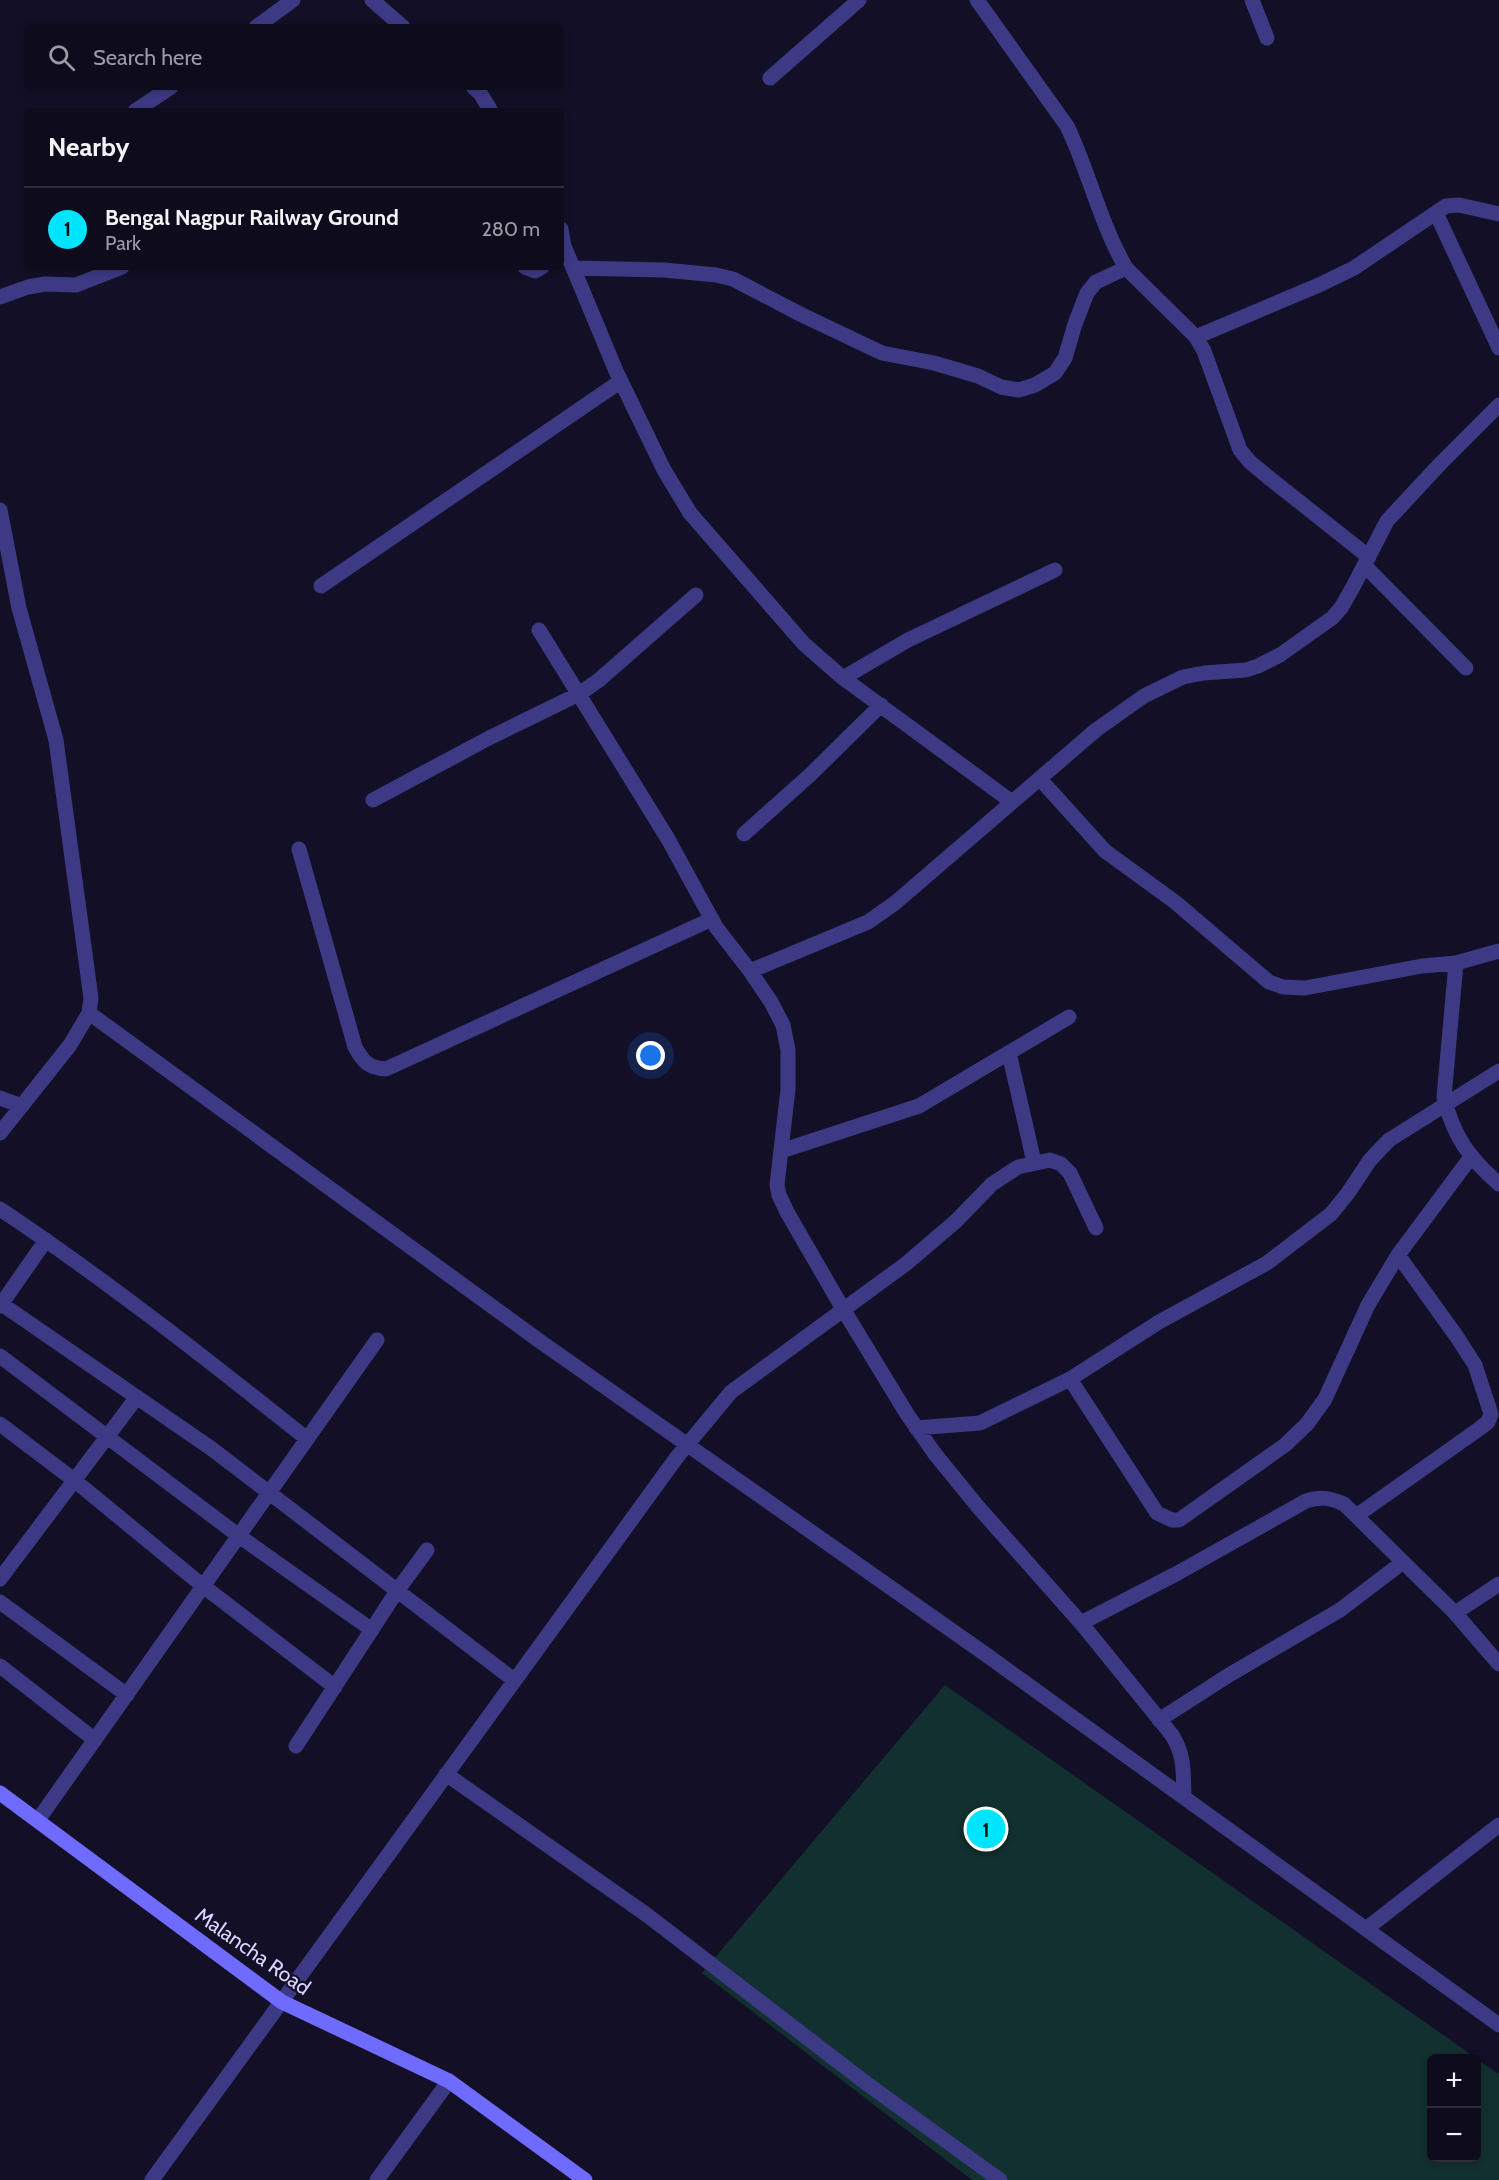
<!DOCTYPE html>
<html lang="en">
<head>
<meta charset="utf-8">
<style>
  :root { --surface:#0e0b1c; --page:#171425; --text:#f1f3f6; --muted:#9b9ba3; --line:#2e2b3b; --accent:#00e5ff }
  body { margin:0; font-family:Cabin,sans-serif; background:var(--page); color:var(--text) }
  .controls { position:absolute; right:18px; bottom:18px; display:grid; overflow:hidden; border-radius:9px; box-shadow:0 3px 9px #0003 }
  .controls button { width:54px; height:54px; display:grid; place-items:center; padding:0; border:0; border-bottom:2px solid var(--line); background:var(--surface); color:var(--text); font:30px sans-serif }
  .you { position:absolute; left:651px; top:1056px; width:21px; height:21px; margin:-15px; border:4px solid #fff; border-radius:50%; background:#1a73e8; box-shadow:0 0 0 9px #1a73e833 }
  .badge { display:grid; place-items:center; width:39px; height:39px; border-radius:50%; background:var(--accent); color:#111; font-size:20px; font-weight:700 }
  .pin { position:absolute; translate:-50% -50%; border:3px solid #fff; box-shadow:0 2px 6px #0006 }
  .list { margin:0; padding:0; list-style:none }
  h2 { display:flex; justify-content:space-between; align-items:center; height:78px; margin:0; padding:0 24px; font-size:26px }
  h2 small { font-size:20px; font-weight:400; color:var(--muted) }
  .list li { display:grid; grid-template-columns:39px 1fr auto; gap:18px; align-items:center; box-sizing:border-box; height:84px; padding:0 24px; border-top:2px solid var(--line) }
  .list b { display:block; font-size:22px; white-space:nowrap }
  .list p { margin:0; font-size:20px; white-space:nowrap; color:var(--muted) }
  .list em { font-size:20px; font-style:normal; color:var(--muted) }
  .icon { flex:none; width:33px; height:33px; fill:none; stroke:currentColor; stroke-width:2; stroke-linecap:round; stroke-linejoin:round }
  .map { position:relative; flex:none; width:1499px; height:2180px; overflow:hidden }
  .search { position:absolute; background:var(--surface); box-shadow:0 3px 9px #0003; left:24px; top:24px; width:540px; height:66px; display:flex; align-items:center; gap:15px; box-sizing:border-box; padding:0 21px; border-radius:9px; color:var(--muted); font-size:22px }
  .panel { position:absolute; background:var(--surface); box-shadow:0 3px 9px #0003; left:24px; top:108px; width:540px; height:162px; border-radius:9px }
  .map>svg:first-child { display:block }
  .green { fill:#12302f }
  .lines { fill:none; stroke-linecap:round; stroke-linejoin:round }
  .street { stroke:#3d3a85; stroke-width:15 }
  .secondary { stroke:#6f6bff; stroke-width:15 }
  .labels { text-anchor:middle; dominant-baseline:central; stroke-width:4.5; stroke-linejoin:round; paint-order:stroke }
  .street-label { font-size:21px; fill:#d9d4ff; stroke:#130f26 }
</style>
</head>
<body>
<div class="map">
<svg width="1499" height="2180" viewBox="0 0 1499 2180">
  <rect width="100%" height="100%" fill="#130f26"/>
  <!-- green -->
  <path class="green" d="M945,1685L1476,2058H1432V2158H1476V2059L1499,2074V2180H972L702,1973Z"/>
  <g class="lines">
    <!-- street -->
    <path class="street" d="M372,0L403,27
      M977,0L1067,126C1089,172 1100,223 1126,268L1196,337L1204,351L1240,450L1250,462L1268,477L1369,557
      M1252,0L1267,38
      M256,27L293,0
      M770,78L859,0
      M473,87L480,93L491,111
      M135,111L171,87
      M1436,213L1499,348
      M561,229L564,246L561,253
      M564,246L616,371L664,470L690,513L804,644L843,678L1012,802
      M525,267L535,271L542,267
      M573,268L664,270L716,275L733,279L800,314L882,353L934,363L978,376L1001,387L1019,390L1035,385L1055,373L1065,358L1075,324L1087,293L1096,282L1126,268
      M0,297L28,287L45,284L76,285L122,267
      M1196,337L1319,285L1354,268L1446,206L1459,205L1499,214
      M0,510L19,608L56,740L91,998L89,1013L70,1045L0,1133
      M1364,565L1466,668
      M321,586L621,381
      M539,630L668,839L716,927L750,971L771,1002L783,1025L788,1050V1089L777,1185L779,1195L787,1212L843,1309L907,1414L935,1454L979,1508L1081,1623L1172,1735C1185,1756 1183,1772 1184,1797
      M843,678L908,640L1055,570
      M1040,779L1105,851L1175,902L1269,982L1283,987L1305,988L1422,966L1456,963L1499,951
      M373,800L489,738L579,694L599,680L696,595
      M744,834L810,775L881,705
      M299,849L355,1047C363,1062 369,1068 386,1069L712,919
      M1456,963L1444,1097C1453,1136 1469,1158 1499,1184
      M750,971L868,922L895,903L1096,730L1144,696L1183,677L1204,673L1246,670L1258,666L1280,655L1332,618L1341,608L1353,587L1387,521L1439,465L1499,405
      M89,1013L541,1342L988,1656L1499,2025
      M1009,1053L1034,1162
      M0,1098L22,1106
      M781,1151L919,1106L1069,1017
      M0,1209C106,1280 207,1359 307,1439
      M0,1303L212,1449L514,1680
      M0,1306L46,1240
      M0,1356L239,1536L372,1630
      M1070,1379L1157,1513L1172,1520H1179L1285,1445L1307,1424L1325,1399L1368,1305L1398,1255L1471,1157
      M0,1424L74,1480L203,1586L335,1687
      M916,1428L980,1423L1070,1379L1159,1322L1267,1263L1331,1214L1348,1193L1370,1160L1389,1140L1499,1071
      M1356,1516L1479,1429L1488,1422L1491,1414L1475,1365L1457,1337L1398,1255
      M0,1579L137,1397
      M0,1602L127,1695
      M1455,1613L1499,1584
      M1081,1623L1176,1574L1306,1501C1321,1496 1330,1498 1344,1504L1455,1613L1499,1664
      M0,1666L95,1740
      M1159,1720L1229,1675L1340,1610L1403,1562
      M296,1746L397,1591L427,1550
      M446,1774L647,1915L866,2083L1000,2180
      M38,1820L377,1340
      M1366,1929L1499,1825
      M152,2180L677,1457L731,1392L907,1263L956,1221L992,1184L1018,1167L1050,1160L1061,1164L1070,1173L1096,1228
      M377,2180L449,2081"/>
    <!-- secondary -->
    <path class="secondary" d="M0,1793L282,2002L449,2081L585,2180"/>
  </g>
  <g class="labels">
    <!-- street labels -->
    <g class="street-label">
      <text transform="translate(253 1951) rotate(35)">Malancha Road</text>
    </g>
  </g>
</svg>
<div class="controls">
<button>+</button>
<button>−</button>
</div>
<div class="you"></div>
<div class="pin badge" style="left:986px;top:1829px">1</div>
<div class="search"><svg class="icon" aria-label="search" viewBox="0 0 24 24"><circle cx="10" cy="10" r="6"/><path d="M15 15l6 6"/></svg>Search here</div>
<section class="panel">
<h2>Nearby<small></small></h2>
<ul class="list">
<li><span class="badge">1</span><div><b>Bengal Nagpur Railway Ground</b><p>Park</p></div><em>280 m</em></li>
</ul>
</section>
</div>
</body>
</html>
